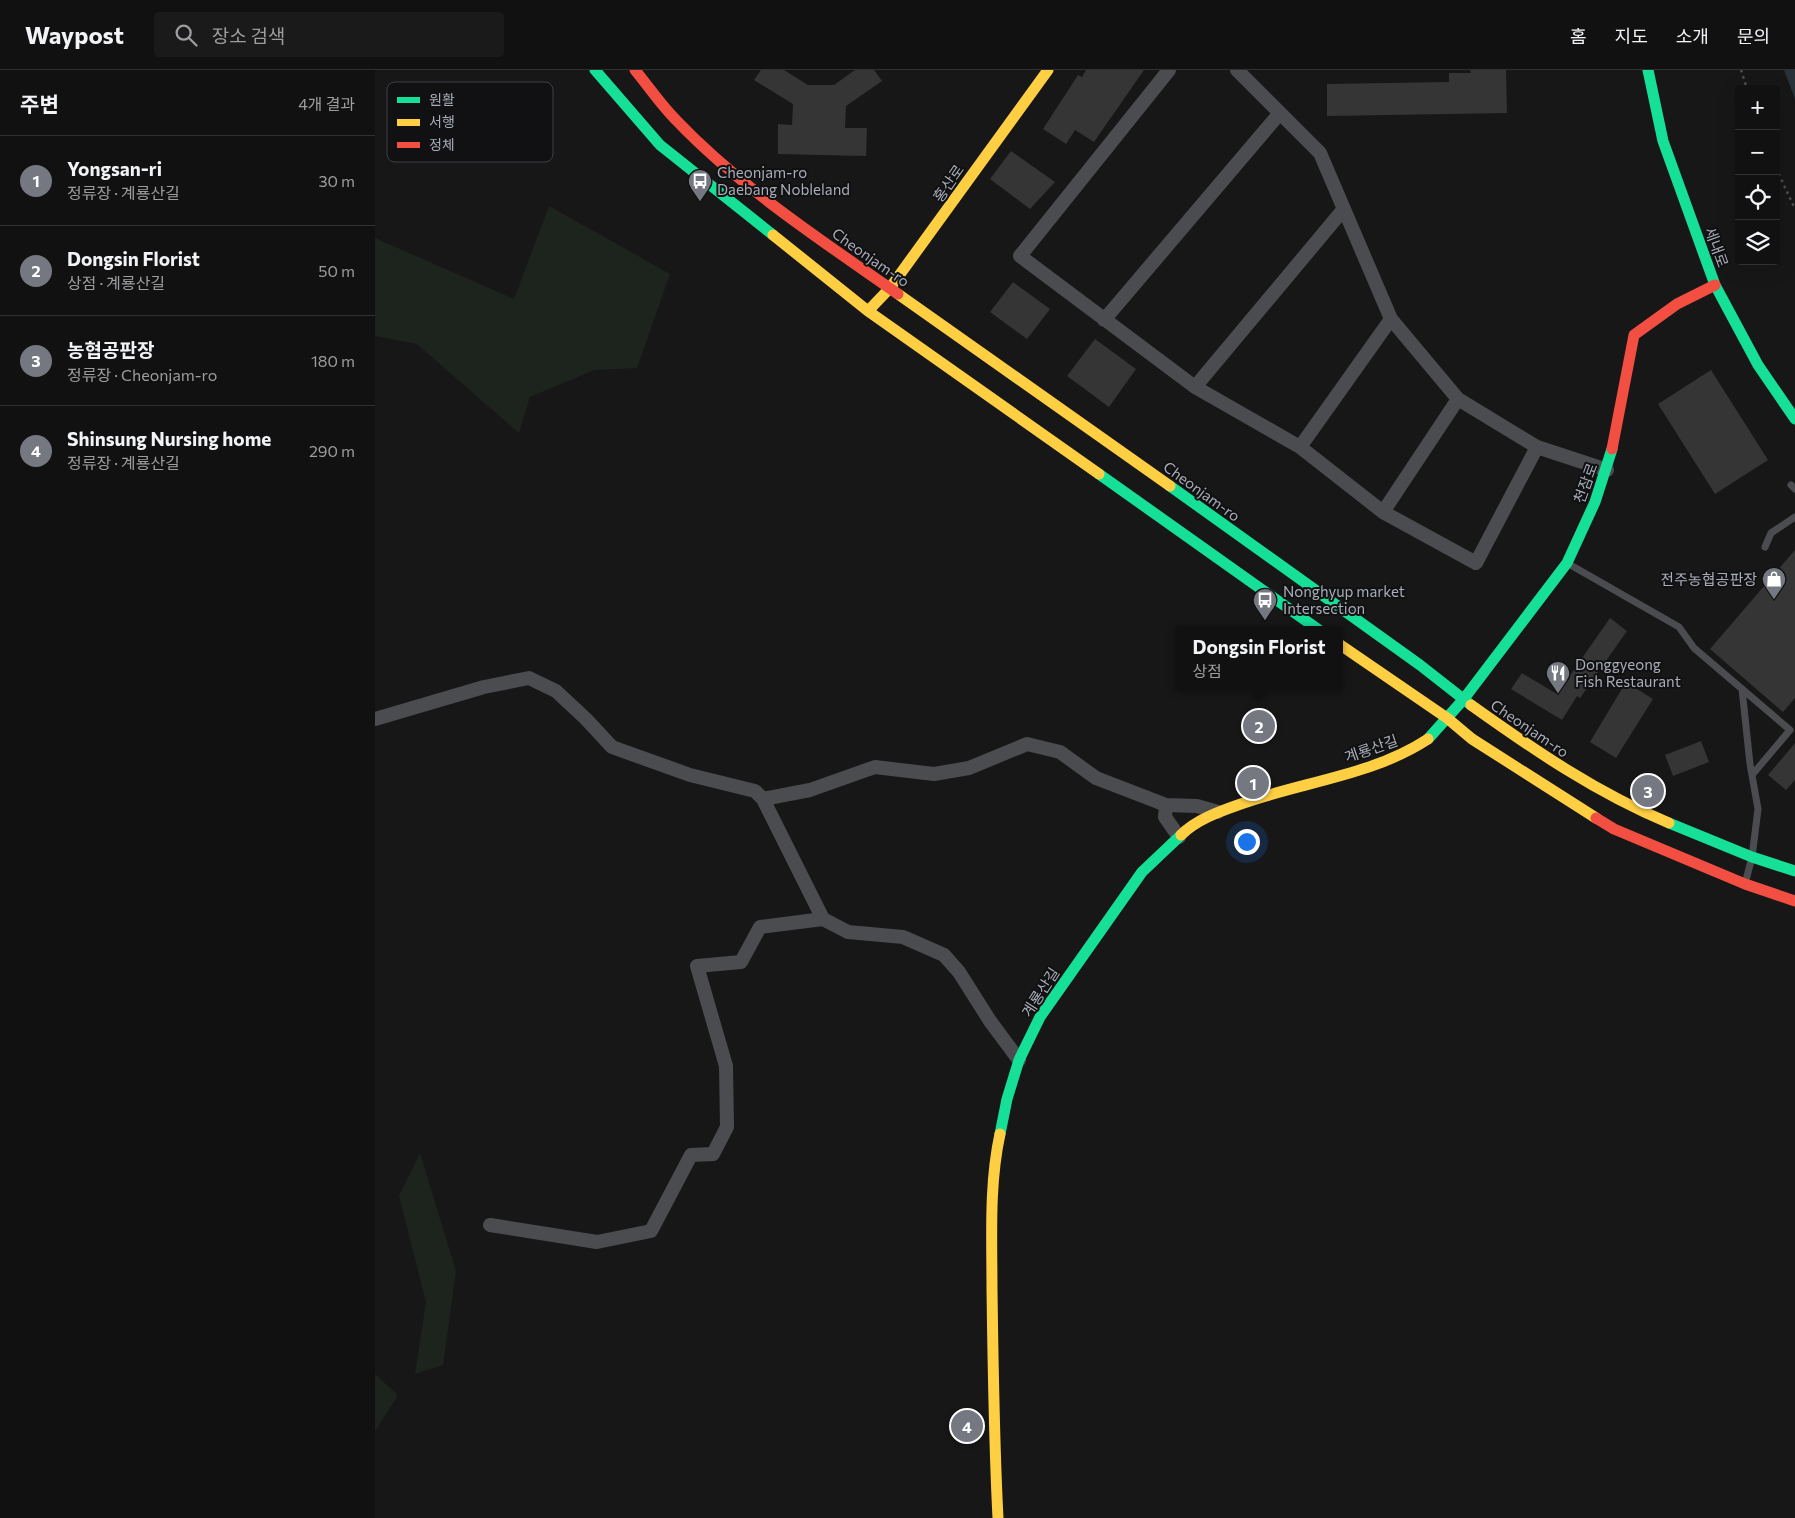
<!DOCTYPE html>
<html lang="ko">
<head>
<meta charset="utf-8">
<style>
  :root { --surface:#111; --page:#1a1a1a; --text:#f1f3f6; --muted:#9c9d9f; --line:#303131; --accent:#757880 }
  body { margin:0; font-family:Commissioner,"Noto Sans KR",sans-serif; background:var(--page); color:var(--text) }
  .controls { position:absolute; right:15px; top:15px; display:grid; overflow:hidden; border-radius:5px; box-shadow:0 5px 20px #0002 }
  .controls button { width:45px; height:45px; display:grid; place-items:center; padding:0; border:0; border-bottom:1px solid var(--line); background:var(--surface); color:var(--text); font:25px sans-serif }
  .you { position:absolute; left:871px; top:771px; width:18px; height:18px; margin:-12px; border:4px solid #fff; border-radius:50%; background:#1a73e8; box-shadow:0 0 0 8px #1a73e833 }
  .badge { display:grid; place-items:center; width:32px; height:32px; border-radius:50%; background:var(--accent); color:#fff; font-size:16px; font-weight:700 }
  .pin { position:absolute; translate:-50% -50%; border:2px solid #fff; box-shadow:0 1px 5px #0006 }
  .popup { position:absolute; left:800px; top:556px; width:168px; height:65px; box-sizing:border-box; display:grid; place-content:center; border-radius:5px; background:var(--surface); filter:drop-shadow(0 1px 4px #0005); font-size:16px; white-space:nowrap; color:var(--muted) }
  .popup b { font-size:19px; color:var(--text) }
  .popup::after { content:''; position:absolute; left:50%; top:100%; margin-left:-10px; border:10px solid transparent; border-top-color:var(--surface) }
  .list { margin:0; padding:0; list-style:none }
  h2 { display:flex; justify-content:space-between; align-items:center; height:65px; margin:0; padding:0 20px; font-size:21px }
  h2 small { font-size:16px; font-weight:400; color:var(--muted) }
  .list li { display:grid; grid-template-columns:32px 1fr auto; gap:15px; align-items:center; box-sizing:border-box; height:90px; padding:0 20px; border-top:1px solid var(--line) }
  .list b { display:block; font-size:19px; white-space:nowrap }
  .list p { margin:0; font-size:16px; white-space:nowrap; color:var(--muted) }
  .list em { font-size:16px; font-style:normal; color:var(--muted) }
  .icon { flex:none; width:28px; height:28px; fill:none; stroke:currentColor; stroke-width:2; stroke-linecap:round; stroke-linejoin:round }
  .map { position:relative; flex:none; width:1420px; height:1448px; overflow:hidden }
  header { display:flex; align-items:center; gap:30px; box-sizing:border-box; height:70px; padding:0 25px; background:var(--surface); border-bottom:1px solid var(--line) }
  header strong { font-size:24px }
  nav { display:flex; gap:28px; margin-inline-start:auto; font-size:18px }
  .search { width:350px; height:45px; background:var(--page); display:flex; align-items:center; gap:12px; box-sizing:border-box; padding:0 18px; border-radius:5px; color:var(--muted); font-size:19px }
  main { display:flex }
  aside { flex:1; background:var(--surface) }
  .map>svg:first-child { display:block }
  .green { fill:#1d241e }
  .water { fill:#2a3239 }
  .building { fill:#353536 }
  .lines { fill:none; stroke-linecap:round; stroke-linejoin:round }
  .path { stroke:#4d4e52; stroke-width:2.5; stroke-dasharray:2.5 4; stroke-linecap:butt }
  .lane { stroke:#4b4c50; stroke-width:7 }
  .street { stroke:#4b4c50; stroke-width:14 }
  .fast { stroke:#16e098; stroke-width:11 }
  .slow { stroke:#ffcf43; stroke-width:11 }
  .jam { stroke:#f24e42; stroke-width:11 }
  .labels { text-anchor:middle; dominant-baseline:central; stroke-width:4; stroke-linejoin:round; paint-order:stroke }
  .poi-label { font-size:15px; fill:#a8adb8; stroke:#111113; text-anchor:start }
  .street-label { font-size:15px; fill:#a8adb8; stroke:#111113 }
  .key { fill:#111113; stroke:#3e4045; stroke-width:1 }
  .key-label { font-size:14px; fill:#a8adb8 }
</style>
</head>
<body>
<header>
<strong>Waypost</strong>
<div class="search"><svg class="icon" aria-label="search" viewBox="0 0 24 24"><circle cx="10" cy="10" r="6"/><path d="M15 15l6 6"/></svg>장소 검색</div>
<nav><a>홈</a><a>지도</a><a>소개</a><a>문의</a></nav>
</header>
<main>
<aside>
<h2>주변<small>4개 결과</small></h2>
<ul class="list">
<li><span class="badge">1</span><div><b>Yongsan-ri</b><p>정류장 · 계룡산길</p></div><em>30 m</em></li>
<li><span class="badge">2</span><div><b>Dongsin Florist</b><p>상점 · 계룡산길</p></div><em>50 m</em></li>
<li><span class="badge">3</span><div><b>농협공판장</b><p>정류장 · Cheonjam-ro</p></div><em>180 m</em></li>
<li><span class="badge">4</span><div><b>Shinsung Nursing home</b><p>정류장 · 계룡산길</p></div><em>290 m</em></li>
</ul>
</aside>
<div class="map">
<svg width="1420" height="1448" viewBox="0 0 1420 1448">
  <rect width="100%" height="100%" fill="#171717"/>
  <!-- green -->
  <path class="green" d="M174,136L295,204L262,298L219,300L155,327L144,363L42,274L0,266V168L139,229Z
    M45,1083L81,1201L68,1295L40,1304L51,1232L24,1126Z
    M0,1304L23,1325L0,1361Z"/>
  <!-- water -->
  <path class="water" d="M1409,0H1420V29Z"/>
  <!-- building -->
  <path class="building" d="M386,0H409L433,15H459L480,0H499L507,11L471,36L470,58H492L491,86L403,84V54L417,55L418,34L379,10Z
    M711,0H769L719,72L700,60L691,74L668,59L703,5L707,7Z
    M1095,0H1131L1132,43L952,46V14L1074,12V3H1096Z
    M636,81L680,112L655,139L615,109Z
    M638,212L675,239L652,269L615,242Z
    M720,269L761,299L734,337L692,306Z
    M1336,300L1393,390L1340,424L1283,334Z
    M1420,480V628L1408,642L1335,579Z
    M1235,548L1252,561L1205,628L1202,626L1187,650L1136,619L1147,603L1182,624Z
    M1251,612L1278,629L1241,688L1215,672Z
    M1326,671L1334,692L1298,706L1290,685Z
    M1420,673V710L1411,720L1393,705Z"/>
  <g class="lines">
    <!-- path -->
    <path class="path" d="M1366,0L1372,19
      M1401,98L1420,139"/>
    <!-- lane -->
    <path class="lane" d="M1416,415L1420,419
      M1390,477L1396,463L1420,447
      M1192,493L1304,557L1319,578L1415,660L1377,705
      M1367,619L1375,694L1383,739L1377,787L1370,814"/>
    <!-- street -->
    <path class="street" d="M794,0L645,186L820,317L925,377L1008,442L1101,493L1162,377
      M862,0L945,83L1016,249L1083,329L1162,377L1232,400
      M729,250L905,43
      M820,317L968,140
      M925,377L1016,249
      M1008,442L1083,329
      M0,649L109,617L154,608L181,621L211,649L237,677L315,705L380,721L388,729L448,849L473,862L528,867L569,885L584,902L615,951L644,990
      M388,729L435,720L500,697L559,704L594,698L652,674L685,682L721,708L791,735L822,736L843,742
      M791,735L790,747L804,767
      M115,1155L222,1172L276,1161L316,1085L338,1084L352,1057L351,996L322,896L366,892L385,857L448,849"/>
    <!-- fast -->
    <path class="fast" d="M220,0L285,75L398,165
      M1273,0L1288,71L1340,215L1383,295L1420,349
      M724,404L944,560
      M795,416L1045,595L1096,635
      M1053,669L1088,630L1192,493L1220,432L1237,379
      M1294,753L1377,787L1420,801
      M625,1064L632,1029L644,990L665,947L767,802L806,765"/>
    <!-- slow -->
    <path class="slow" d="M398,165L493,241L724,404
      M523,224L795,416
      M493,241L515,218L673,0
      M964,574L1072,648L1097,669L1221,748
      M1096,635C1159,680 1222,723 1294,753
      M806,765C821,750 843,742 863,735C925,712 997,706 1053,669
      M623,1448C619,1372 618,1296 617,1219C617,1168 614,1114 625,1064"/>
    <!-- jam -->
    <path class="jam" d="M260,0C274,17 286,35 301,50C366,118 446,170 523,224
      M1237,379L1259,265L1302,234L1340,215
      M1221,748L1239,759L1370,814L1420,831"/>
  </g>
  <!-- icons -->
  <defs>
    <g id="bus-pin" transform="scale(1.25)"><path d="M0 17L-7.5 6A9.5 9.5 0 1 1 7.5 6Z" fill="#757880" stroke="#111113"/><path d="M-5-6H5V4H4V6H2V4H-2V6H-4V4H-5ZM-3.5-4V0h7V-4ZM-3.5 1.2v1.5H-2V1.2ZM2 1.2v1.5H3.5V1.2Z" fill="#fff"/></g>
    <g id="shop-pin" transform="scale(1.25)"><path d="M0 17L-7.5 6A9.5 9.5 0 1 1 7.5 6Z" fill="#757880" stroke="#111113"/><path d="M-5-2.5h2.3a2.7 3.5 0 0 1 5.4 0H5L5.5 6h-11ZM-1.5-2.5h3a1.5 2.3 0 0 0-3 0Z" fill="#fff"/></g>
    <g id="restaurant-pin" transform="scale(1.25)"><path d="M0 17L-7.5 6A9.5 9.5 0 1 1 7.5 6Z" fill="#757880" stroke="#111113"/><path d="M-5-6h1v4h1v-4h1v4h1v-4h1v5L-1.5 .5V6h-2V.5L-5-1ZM5-6V6H3V1.5H1.5Q1.5-4 5-6Z" fill="#fff"/></g>
  </defs>
  <g fill-rule="evenodd">
    <use href="#bus-pin" x="325" y="111"/>
    <use href="#shop-pin" x="1399" y="509"/>
    <use href="#bus-pin" x="890" y="530"/>
    <use href="#restaurant-pin" x="1183" y="603"/>
  </g>
  <g class="labels">
    <!-- poi labels -->
    <g class="poi-label">
      <text x="342" y="102">Cheonjam-ro<tspan x="342" dy="17">Daebang Nobleland</tspan></text>
      <text x="1382" y="509" text-anchor="end">전주농협공판장</text>
      <text x="908" y="521">Nonghyup market<tspan x="908" dy="17">Intersection</tspan></text>
      <text x="1200" y="594">Donggyeong<tspan x="1200" dy="17">Fish Restaurant</tspan></text>
    </g>
    <!-- street labels -->
    <g class="street-label">
      <text transform="translate(573 113) rotate(-55)">홍산로</text>
      <text transform="translate(1342 177) rotate(70)">세내로</text>
      <text transform="translate(496 187) rotate(35)">Cheonjam-ro</text>
      <text transform="translate(1210 413) rotate(-70)">천잠로</text>
      <text transform="translate(827 421) rotate(36)">Cheonjam-ro</text>
      <text transform="translate(1155 658) rotate(34)">Cheonjam-ro</text>
      <text transform="translate(996 678) rotate(-19)">계룡산길</text>
      <text transform="translate(665 922) rotate(-57)">계룡산길</text>
    </g>
  </g>
  <!-- legend -->
  <rect x="12" y="12" width="166" height="80" rx="8" class="key"/>
  <rect x="22" y="27" width="23" height="6" fill="#16e098"/>
  <rect x="22" y="49" width="23" height="7" fill="#ffcf43"/>
  <rect x="22" y="72" width="23" height="6" fill="#f24e42"/>
  <g class="key-label">
    <text x="54" y="35">원활</text>
    <text x="54" y="57">서행</text>
    <text x="54" y="80">정체</text>
  </g>
</svg>
<div class="controls">
<button>+</button>
<button>−</button>
<button><svg class="icon" aria-label="locate" viewBox="0 0 24 24"><circle cx="12" cy="12" r="6"/><path d="M12 2v4M12 18v4M2 12h4M18 12h4"/></svg></button>
<button><svg class="icon" aria-label="layers" viewBox="0 0 24 24"><path d="M12 4l9 5-9 5-9-5zM3 14l9 5 9-5"/></svg></button>
</div>
<div class="you"></div>
<div class="pin badge" style="left:878px;top:713px">1</div>
<div class="pin badge" style="left:884px;top:656px">2</div>
<div class="popup"><b>Dongsin Florist</b>상점</div>
<div class="pin badge" style="left:1273px;top:721px">3</div>
<div class="pin badge" style="left:592px;top:1356px">4</div>
</div>
</main>
</body>
</html>
